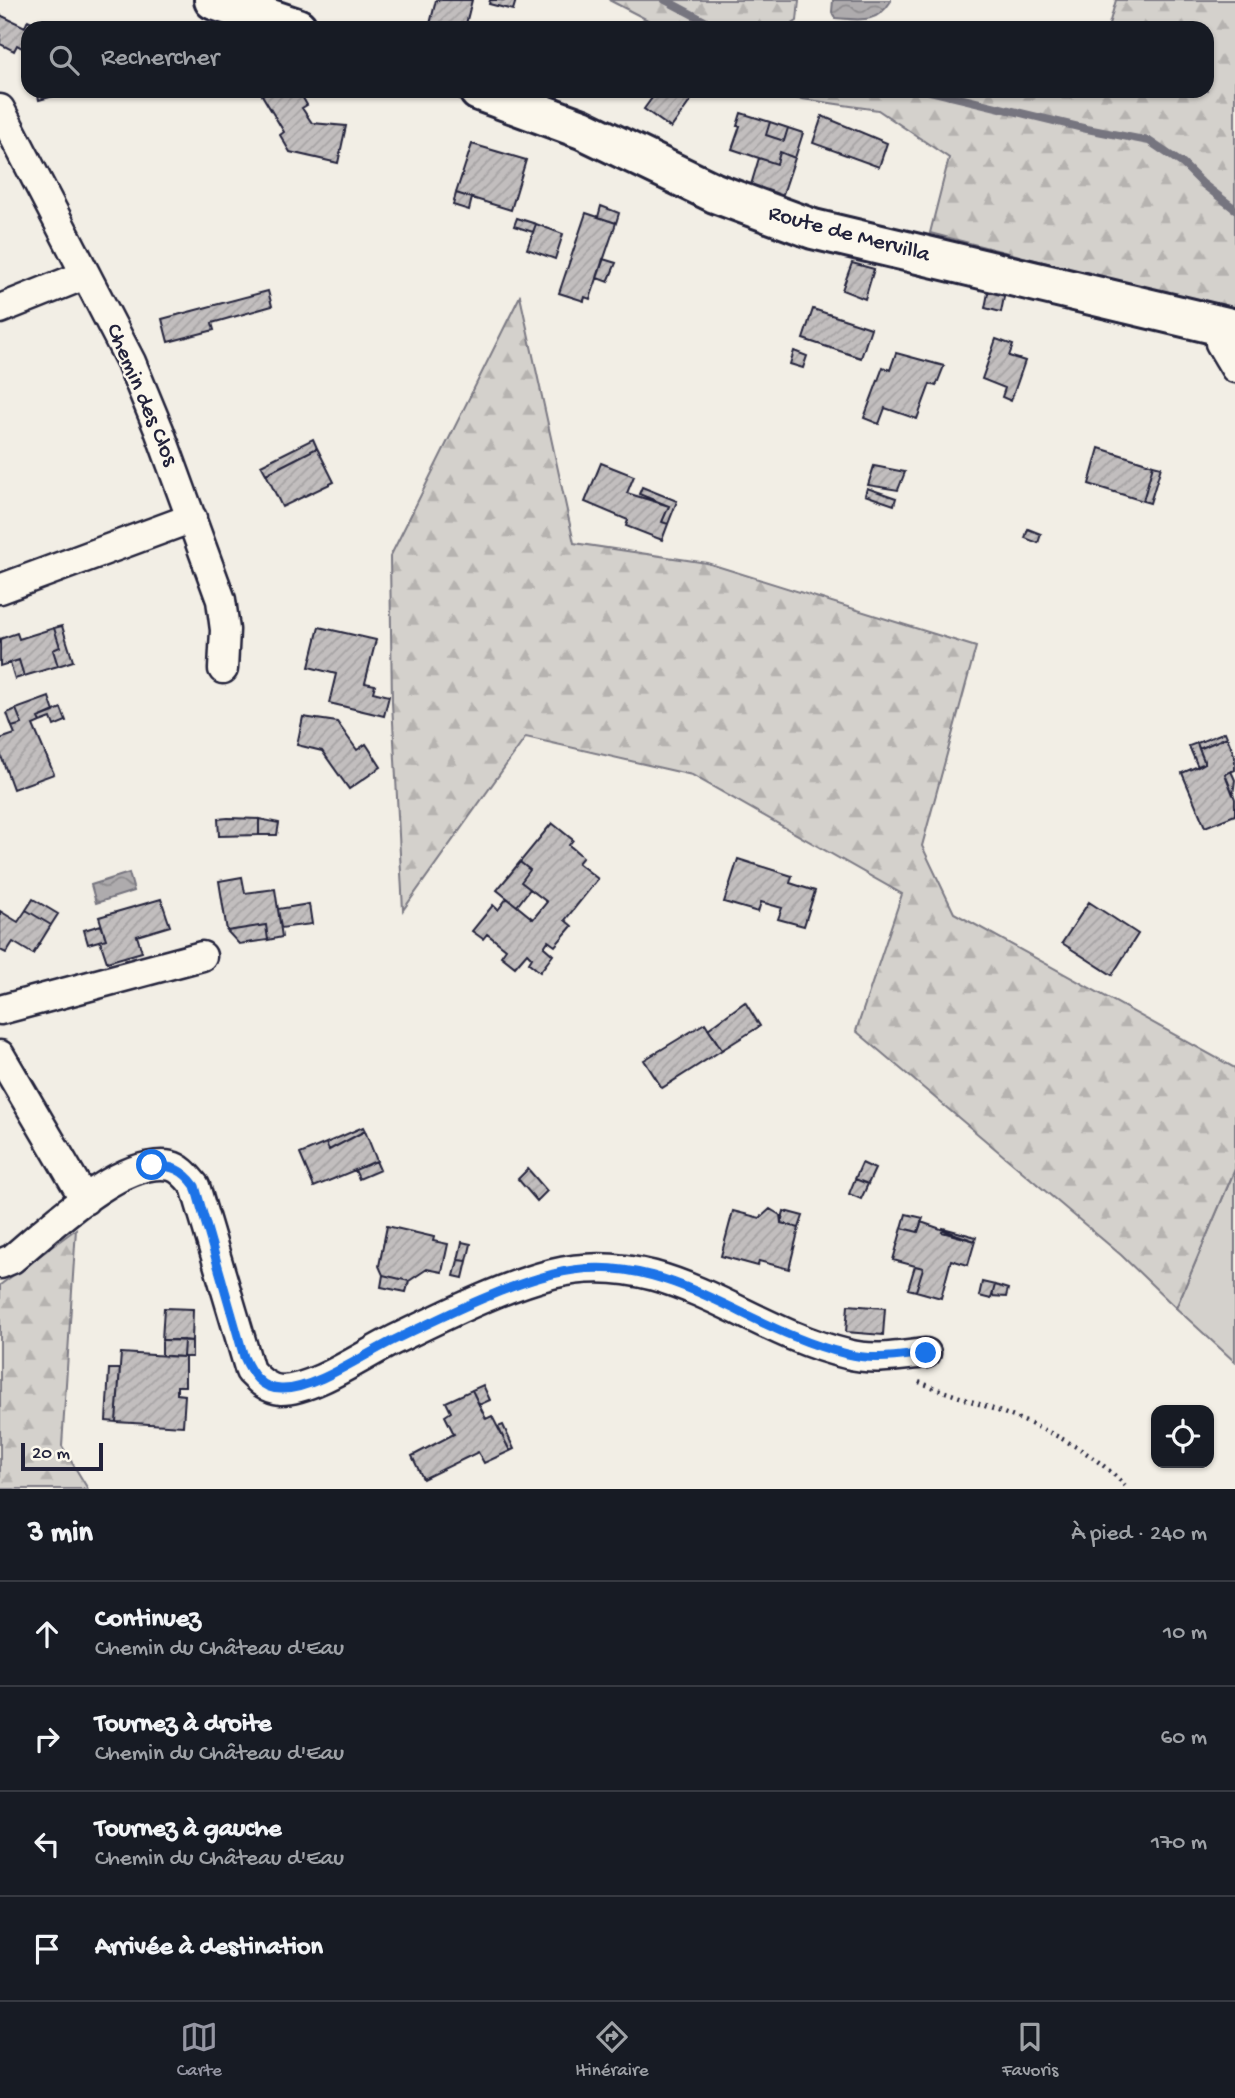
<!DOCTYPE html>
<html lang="fr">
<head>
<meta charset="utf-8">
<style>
  :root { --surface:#171b24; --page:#20242c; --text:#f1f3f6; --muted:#9ea1a6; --line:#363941; --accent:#9495a2 }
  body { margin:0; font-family:"Gochi Hand",sans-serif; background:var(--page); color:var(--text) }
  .controls { position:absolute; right:21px; bottom:21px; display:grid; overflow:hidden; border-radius:14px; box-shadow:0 2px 5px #0004 }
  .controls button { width:63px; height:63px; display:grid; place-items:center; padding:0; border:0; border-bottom:2px solid var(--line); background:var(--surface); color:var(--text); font:35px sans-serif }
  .scale { position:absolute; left:21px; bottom:18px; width:82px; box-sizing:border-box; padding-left:7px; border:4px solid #22223b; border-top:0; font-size:19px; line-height:24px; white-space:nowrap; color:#22223b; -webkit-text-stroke:5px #fbf7ec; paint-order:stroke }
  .stop { position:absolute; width:21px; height:21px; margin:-16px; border:5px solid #1a73e8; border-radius:50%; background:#fff }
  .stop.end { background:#1a73e8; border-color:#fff; box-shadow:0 2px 7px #0008 }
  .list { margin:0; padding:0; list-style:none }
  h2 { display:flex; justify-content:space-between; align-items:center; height:91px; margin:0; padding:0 28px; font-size:30px }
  h2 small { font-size:23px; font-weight:400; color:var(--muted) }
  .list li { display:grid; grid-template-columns:46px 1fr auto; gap:21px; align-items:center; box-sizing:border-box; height:105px; padding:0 28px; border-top:2px solid var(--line) }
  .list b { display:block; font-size:26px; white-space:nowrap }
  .list p { margin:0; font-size:23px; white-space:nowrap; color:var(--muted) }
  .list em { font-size:23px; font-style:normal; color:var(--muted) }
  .icon { flex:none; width:38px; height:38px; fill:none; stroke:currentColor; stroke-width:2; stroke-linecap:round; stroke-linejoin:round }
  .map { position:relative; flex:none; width:1235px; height:1489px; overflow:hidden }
  .search { position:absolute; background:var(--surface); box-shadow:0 2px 5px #0004; left:21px; right:21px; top:21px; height:77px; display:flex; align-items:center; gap:18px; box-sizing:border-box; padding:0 24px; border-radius:21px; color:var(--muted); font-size:26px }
  .sheet { height:511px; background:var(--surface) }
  nav { display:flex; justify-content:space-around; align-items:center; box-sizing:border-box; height:98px; border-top:2px solid var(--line); background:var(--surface); font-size:19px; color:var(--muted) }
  nav a { display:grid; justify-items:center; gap:4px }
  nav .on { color:var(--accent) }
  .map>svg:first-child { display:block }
  .grass { fill:#d4d1cc; stroke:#7b7a84; stroke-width:2 }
  .forest { fill:url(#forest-firs); stroke:#7b7a84; stroke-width:2 }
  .water { fill:url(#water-waves); stroke:#76747f; stroke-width:2 }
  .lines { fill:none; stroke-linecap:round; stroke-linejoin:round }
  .stream { stroke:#76747f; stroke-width:8 }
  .building { fill:url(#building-hatch); stroke:#22223b; stroke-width:2 }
  .street-casing { stroke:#22223b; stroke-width:33 }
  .secondary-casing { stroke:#22223b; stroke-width:44 }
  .path { stroke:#22223b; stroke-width:4.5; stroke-dasharray:2 5; stroke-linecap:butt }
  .street { stroke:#fbf7ec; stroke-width:28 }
  .secondary { stroke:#fbf7ec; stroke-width:38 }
  .route { stroke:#1a73e8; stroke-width:9 }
  .labels { text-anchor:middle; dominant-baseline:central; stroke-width:5; stroke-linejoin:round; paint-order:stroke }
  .street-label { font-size:23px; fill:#22223b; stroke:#fbf7ec }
</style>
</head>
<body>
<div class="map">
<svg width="1235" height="1489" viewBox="0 0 1235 1489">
  <defs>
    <pattern id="forest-firs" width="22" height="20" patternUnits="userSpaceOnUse" patternTransform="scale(1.75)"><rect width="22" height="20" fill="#d4d1cc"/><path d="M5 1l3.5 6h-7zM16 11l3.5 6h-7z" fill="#b6b3b0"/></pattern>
    <pattern id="water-waves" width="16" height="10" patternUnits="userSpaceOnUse" patternTransform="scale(1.75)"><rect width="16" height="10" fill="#aeabad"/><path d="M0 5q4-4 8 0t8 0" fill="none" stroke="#8d8b8e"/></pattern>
    <pattern id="building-hatch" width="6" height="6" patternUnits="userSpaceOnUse" patternTransform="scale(1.75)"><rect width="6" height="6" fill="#c2bebe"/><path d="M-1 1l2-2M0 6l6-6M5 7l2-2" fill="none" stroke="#a6a3a4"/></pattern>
  </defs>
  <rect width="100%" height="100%" fill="#f2eee5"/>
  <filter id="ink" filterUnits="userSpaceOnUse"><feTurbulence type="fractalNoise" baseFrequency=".0143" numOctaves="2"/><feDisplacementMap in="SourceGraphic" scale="14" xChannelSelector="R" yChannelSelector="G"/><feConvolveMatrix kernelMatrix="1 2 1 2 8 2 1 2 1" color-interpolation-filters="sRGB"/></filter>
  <g filter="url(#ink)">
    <!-- grass -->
    <path class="grass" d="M1235,1169V1362L1176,1308Z"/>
    <!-- forest -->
    <path class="forest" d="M609,0H799L797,21L786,28H663Z
      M1116,0H1235V311L930,233L949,158L878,110L761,93L1207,91V28H1108Z
      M520,296L574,543L707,563L976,647L922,846L954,913L1235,1068V1169L1176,1308L1121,1255L856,1031L902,894L692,775L526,737L403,910L392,703L390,557Z
      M76,1229L62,1446L88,1489H0V1285Z"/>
    <!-- water -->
    <path class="water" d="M833,0H891V1C877,24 860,20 835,18L832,12Z
      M129,873L134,891L96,903L91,885Z"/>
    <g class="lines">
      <!-- stream -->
      <path class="stream" d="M665,0L718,28
        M831,91H851
        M930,91L1087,129L1149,141L1183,164L1203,184L1235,209"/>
    </g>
    <!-- building -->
    <path class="building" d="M436,0H472L465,28H429Z
      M490,0H516L513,10L489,4Z
      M0,15L25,27L28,20L44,28H28V51L17,45L14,51L0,44Z
      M37,91H72L39,100Z
      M268,91H290L292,95L299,91L307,105L302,108L312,123L346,126L338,163L290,152L280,135L284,132L262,95Z
      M657,91L696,93L671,128L644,109Z
      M741,113L770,122L766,135L784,141L788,128L803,133L795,158L780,152L777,164L732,149L740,126H737Z
      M822,116L887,143L879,167L813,143Z
      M770,122L788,128L784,141L766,135Z
      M472,144L526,160L511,210L456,193Z
      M780,152L795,158L782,197L751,185L759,158L777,164Z
      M456,193L472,198L469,210L453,205Z
      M601,206L619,213L616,223L598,217Z
      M586,213L616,223L590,299L585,297L584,301L559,293Z
      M517,218L536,224L533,232L514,226Z
      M536,224L563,234L555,259L527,249Z
      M603,259L616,263L608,282L597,278Z
      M852,263L874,269L865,299L842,290Z
      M989,288L1005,292L1001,312L985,308Z
      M268,291L272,306L212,323L214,330L168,342L162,319Z
      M813,309L871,328L861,358L803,339Z
      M996,339L1013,345L1009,356L1025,361L1011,401L1002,397L1005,388L982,379Z
      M794,351L807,356L803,368L790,364Z
      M896,353L944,366L936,386L930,384L917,419L885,408L879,424L864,418L883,367L890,370Z
      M313,439L317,448L266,474L261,465Z
      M317,448L334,482L282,507L266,474Z
      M1099,448L1153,465L1143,501L1089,484Z
      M601,463L634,476L627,493L669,506L662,522L668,524L662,540L626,526L628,520L585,502Z
      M1153,465L1161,467L1150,503L1143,501Z
      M874,466L905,472L898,490L868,485Z
      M642,487L677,501L668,524L662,522L669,506L639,494Z
      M867,488L896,498L894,505L865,495Z
      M1028,529L1041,534L1038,543L1025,538Z
      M62,626L73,661L58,666L53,650L60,647L54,628Z
      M319,627L376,640L365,683L375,685L373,692L389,696L384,716L329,703L336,674L309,667Z
      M54,628L60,647L53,650L58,666L24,676L19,660L0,666V639L17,633L19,639Z
      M19,660L24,676L15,679L10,663Z
      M49,697L54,712L38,718L40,722L33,725L54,774L13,789L0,753V739L15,734L12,727L22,724L16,709Z
      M61,708L66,721L54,726L51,718L40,722L38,718Z
      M16,709L22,724L12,727L7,713Z
      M303,717L337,722L357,750L366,744L381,767L349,789L322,751L297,745Z
      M1225,732L1227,737L1199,749L1197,743Z
      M1227,737L1235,757V770L1225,774L1235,799V815L1205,827L1182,773L1205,763L1199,749Z
      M1197,743L1205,763L1198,767L1189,746Z
      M1231,771L1235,780L1233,795L1225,774Z
      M228,818L259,819V835L219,836L218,819Z
      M259,819L279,823L277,835H259Z
      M552,823L573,840L569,845L583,857L578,863L598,879L565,920L572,926L555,946L548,941L544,947L553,955L540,972L529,963L532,958L527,953L515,967L501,956L506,949L487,934L483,939L472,931L493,905L498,910L507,898L533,919L547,902L521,882L530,870L520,862Z
      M738,859L792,876L790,883L815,891L804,926L778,919L782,908L761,902L758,912L724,902Z
      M520,862L530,870L521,882L530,889L517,906L497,890Z
      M242,877L245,893L275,889L282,937L268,940L266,925L227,931L219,881Z
      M33,899L58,914L51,925L26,910Z
      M161,899L170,926L137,936L142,952L107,962L100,941L106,939L99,917Z
      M1089,902L1138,934L1112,975L1062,943Z
      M309,904L312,924L281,928L278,909Z
      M26,910L51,925L33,954L13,942L6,953L0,950V911L18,922Z
      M101,925L106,939L88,944L84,930Z
      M266,925L268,940L239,944L227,931Z
      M745,1002L760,1026L722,1050L708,1029Z
      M705,1023L722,1050L662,1088L644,1060Z
      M363,1127L365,1131L329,1150L326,1143Z
      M365,1131L377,1161L314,1187L300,1154L326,1143L329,1150Z
      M376,1161L380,1170L359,1179L355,1170Z
      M862,1163L875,1169L868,1184L855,1179Z
      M528,1169L547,1191L537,1201L518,1179Z
      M855,1179L868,1184L861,1199L849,1194Z
      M770,1209L780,1215L781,1223L799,1228L789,1269L759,1261L758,1266L721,1256L733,1211L760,1218Z
      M784,1211L803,1216L799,1228L781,1223Z
      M906,1214L923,1218L918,1232L902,1228Z
      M921,1222L975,1241L968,1265L951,1260L941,1298L916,1291L923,1268L893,1260L902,1228L918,1232Z
      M387,1226L434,1237L433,1241L448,1244L442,1272L427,1269L409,1281L383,1275L379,1266Z
      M943,1228L976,1237L975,1241L942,1232Z
      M462,1242L471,1244L467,1261L458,1260Z
      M458,1260L467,1261L463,1278L454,1276Z
      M915,1266L923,1268L916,1291L908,1289Z
      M383,1275L409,1281L406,1292L381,1287Z
      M982,1282L995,1285L991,1299L979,1296Z
      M995,1285L1008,1289L1006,1297L992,1296Z
      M848,1305L885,1308L883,1335L846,1332Z
      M164,1308L193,1309L192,1341L162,1340Z
      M162,1340H184L183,1357L162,1356Z
      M184,1340L192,1341V1357H183Z
      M121,1353L185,1357V1386H177V1394L185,1395L183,1426L116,1422Z
      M109,1369H120L116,1422L106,1421Z
      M483,1385L490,1400L479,1405L472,1390Z
      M472,1390L486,1419L492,1416L510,1451L484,1463L478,1452L423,1479L412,1456L454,1434L445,1416L451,1412L446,1402Z
      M503,1425L514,1449L510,1451L498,1427Z"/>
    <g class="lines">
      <!-- street casing -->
      <g class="street-casing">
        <path id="street" d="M0,109L131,362L159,430L221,600L225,630L223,669
          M0,309L85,275
          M1224,326L1220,343L1235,368
          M0,589L192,518
          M0,1010L202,956
          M0,1055L85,1200
          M0,1264L12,1259C47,1230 122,1156 171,1166C181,1168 188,1178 195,1186L250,1371C259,1380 267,1389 281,1390C313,1390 362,1356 392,1341C442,1317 498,1288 552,1274C666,1245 744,1330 847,1354C873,1361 899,1356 926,1353"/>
      </g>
      <!-- secondary casing -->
      <g class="secondary-casing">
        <path id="secondary" d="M214,0L297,28
          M479,91L582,129L715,193L813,229L1235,329"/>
      </g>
      <!-- path -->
      <path class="path" d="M919,1382C990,1410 1076,1430 1128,1489"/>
      <!-- street -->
      <use href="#street" class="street"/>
      <!-- secondary -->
      <use href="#secondary" class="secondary"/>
    </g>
  </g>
  <g class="lines" filter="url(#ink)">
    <!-- route -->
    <path class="route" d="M152,1165C172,1166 183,1169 195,1186L244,1357C251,1373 261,1389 281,1389C313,1390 362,1356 392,1341C442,1317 498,1288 553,1274C664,1245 745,1331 847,1354C873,1361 899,1356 926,1353"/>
  </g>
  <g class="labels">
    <!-- street labels -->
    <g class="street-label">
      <text transform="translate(849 235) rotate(15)">Route de Mervilla</text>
      <text transform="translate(141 395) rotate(67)">Chemin des Clos</text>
    </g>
  </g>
</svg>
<div class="controls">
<button><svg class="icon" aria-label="locate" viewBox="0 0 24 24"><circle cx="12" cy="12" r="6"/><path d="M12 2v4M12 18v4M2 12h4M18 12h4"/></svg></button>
</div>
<div class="scale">20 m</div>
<div class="stop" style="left:152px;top:1165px"></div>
<div class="stop end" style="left:926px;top:1353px"></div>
<div class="search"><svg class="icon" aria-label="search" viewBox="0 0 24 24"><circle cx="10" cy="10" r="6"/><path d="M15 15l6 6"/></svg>Rechercher</div>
</div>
<section class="sheet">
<h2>3 min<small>À pied · 240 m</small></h2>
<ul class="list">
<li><svg class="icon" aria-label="ahead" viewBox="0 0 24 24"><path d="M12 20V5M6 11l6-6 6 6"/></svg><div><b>Continuez</b><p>Chemin du Château d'Eau</p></div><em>10 m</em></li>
<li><svg class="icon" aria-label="right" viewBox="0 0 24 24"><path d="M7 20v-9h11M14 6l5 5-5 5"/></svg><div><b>Tournez à droite</b><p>Chemin du Château d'Eau</p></div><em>60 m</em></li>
<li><svg class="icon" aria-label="left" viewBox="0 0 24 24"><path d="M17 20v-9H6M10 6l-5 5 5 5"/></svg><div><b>Tournez à gauche</b><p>Chemin du Château d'Eau</p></div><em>170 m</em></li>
<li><svg class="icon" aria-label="arrive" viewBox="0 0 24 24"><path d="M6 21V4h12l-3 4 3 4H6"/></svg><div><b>Arrivée à destination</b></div></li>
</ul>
</section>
<nav>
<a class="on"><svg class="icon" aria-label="map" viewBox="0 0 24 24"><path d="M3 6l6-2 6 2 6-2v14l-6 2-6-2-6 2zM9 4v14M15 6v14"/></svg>Carte</a>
<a><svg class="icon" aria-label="directions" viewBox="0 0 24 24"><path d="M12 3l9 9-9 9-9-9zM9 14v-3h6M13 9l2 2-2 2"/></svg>Itinéraire</a>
<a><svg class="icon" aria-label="saved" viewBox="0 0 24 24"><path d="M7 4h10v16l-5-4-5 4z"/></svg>Favoris</a>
</nav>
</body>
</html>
